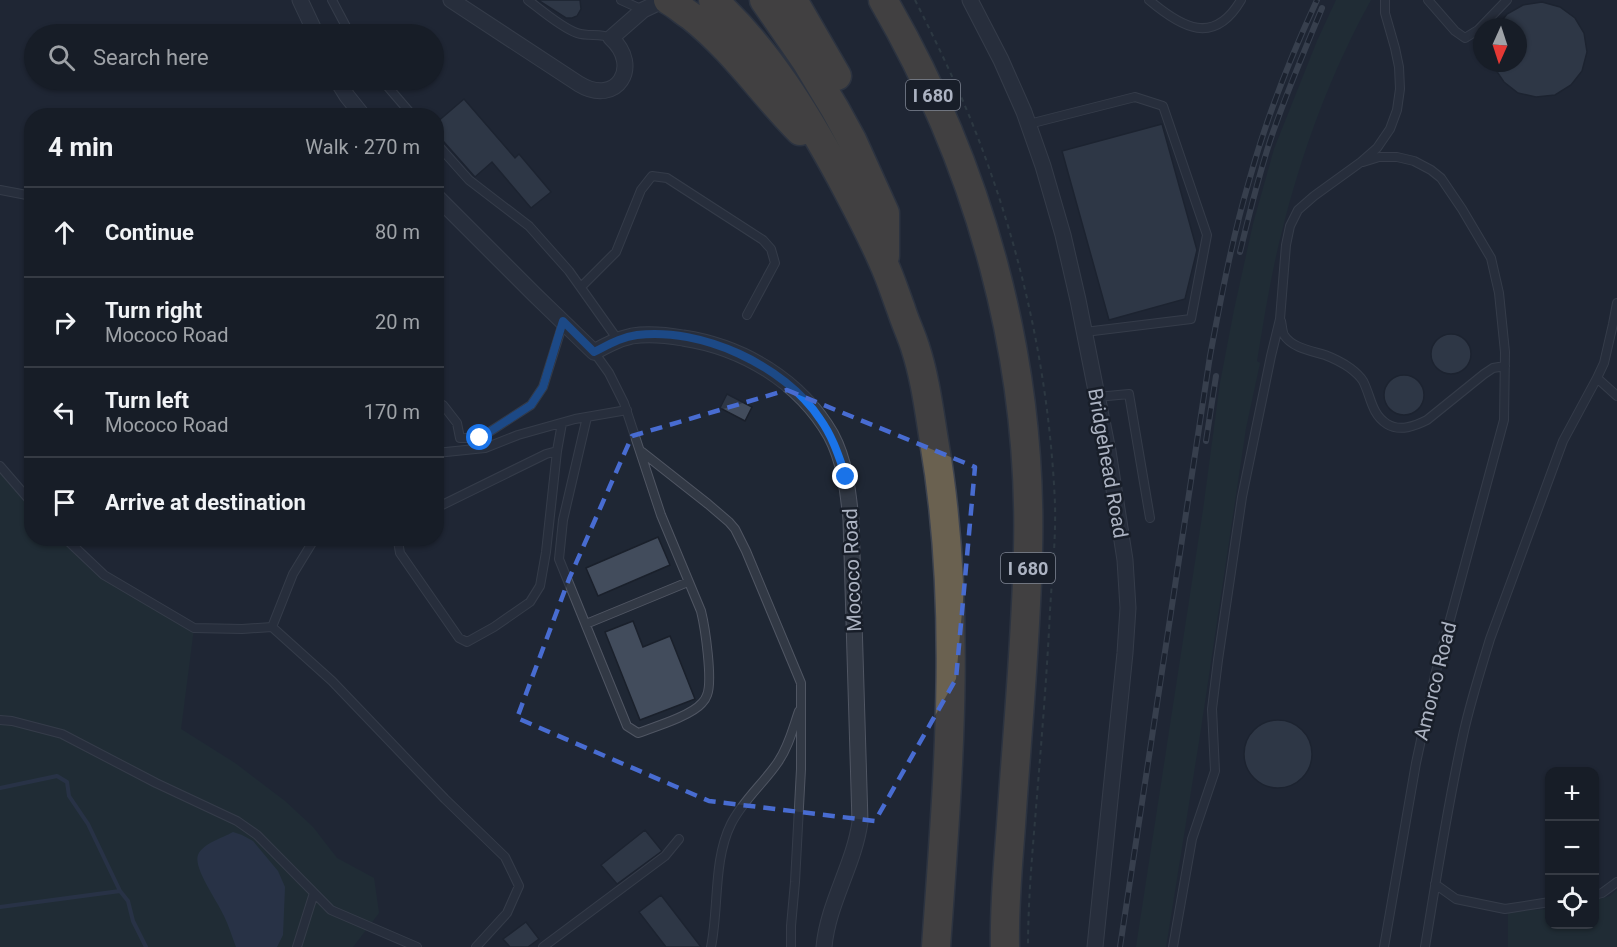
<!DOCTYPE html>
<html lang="en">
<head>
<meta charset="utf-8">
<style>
  :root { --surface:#171d27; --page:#242a33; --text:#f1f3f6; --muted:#9ea2a7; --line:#363b44 }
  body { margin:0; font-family:Roboto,sans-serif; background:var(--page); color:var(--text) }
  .controls { position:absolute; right:18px; bottom:18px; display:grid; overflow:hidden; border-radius:12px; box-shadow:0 2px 4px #0004 }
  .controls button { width:54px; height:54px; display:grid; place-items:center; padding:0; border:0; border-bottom:2px solid var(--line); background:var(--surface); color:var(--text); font:30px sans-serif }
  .compass { position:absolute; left:1473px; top:18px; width:54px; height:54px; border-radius:50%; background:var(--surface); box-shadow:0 2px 4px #0004; rotate:183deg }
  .stop { position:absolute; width:18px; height:18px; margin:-14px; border:4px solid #1a73e8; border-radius:50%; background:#fff }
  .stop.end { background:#1a73e8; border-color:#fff; box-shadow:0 2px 6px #0008 }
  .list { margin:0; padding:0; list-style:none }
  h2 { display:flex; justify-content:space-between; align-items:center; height:78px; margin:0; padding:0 24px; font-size:26px }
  h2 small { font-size:20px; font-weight:400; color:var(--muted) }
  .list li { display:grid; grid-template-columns:39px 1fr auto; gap:18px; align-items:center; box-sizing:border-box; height:90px; padding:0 24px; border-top:2px solid var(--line) }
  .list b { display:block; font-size:22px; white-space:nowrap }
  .list p { margin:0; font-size:20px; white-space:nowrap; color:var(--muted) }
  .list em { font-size:20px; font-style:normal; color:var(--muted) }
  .icon { flex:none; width:33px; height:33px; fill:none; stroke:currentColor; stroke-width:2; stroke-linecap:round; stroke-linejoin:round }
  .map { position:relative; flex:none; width:1617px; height:947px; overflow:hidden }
  .search { position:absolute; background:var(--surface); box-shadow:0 2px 4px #0004; left:24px; top:24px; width:420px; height:66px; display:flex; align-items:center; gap:15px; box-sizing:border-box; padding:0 21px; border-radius:33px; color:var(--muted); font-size:22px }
  .panel { position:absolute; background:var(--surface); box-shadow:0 2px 4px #0004; left:24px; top:108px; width:420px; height:438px; border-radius:24px }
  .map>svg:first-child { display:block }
  .green { fill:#223436 }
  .water { fill:#33425b }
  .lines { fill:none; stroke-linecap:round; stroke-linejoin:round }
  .stream { stroke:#33425b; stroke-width:4 }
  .building { fill:#424c5c; stroke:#1a202b; stroke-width:1.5 }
  .service-casing { stroke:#505663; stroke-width:10 }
  .minor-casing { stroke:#505663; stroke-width:17 }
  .motorway-casing { stroke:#3d434f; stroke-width:31 }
  .path { stroke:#3e4f53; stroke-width:2; stroke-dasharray:4.5 4.5; stroke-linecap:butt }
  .service { stroke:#323945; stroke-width:8 }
  .minor { stroke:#323945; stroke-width:15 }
  .motorway { stroke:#6a6150; stroke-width:28 }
  .rail-casing { stroke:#545d6c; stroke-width:6 }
  .rail { stroke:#181e29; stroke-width:4; stroke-dasharray:11; stroke-linecap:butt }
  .route { stroke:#1a73e8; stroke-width:8 }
  .marked { fill:none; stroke:#486cd1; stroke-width:4.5; stroke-dasharray:12 8; stroke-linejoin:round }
  .labels { text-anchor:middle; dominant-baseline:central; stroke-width:5; stroke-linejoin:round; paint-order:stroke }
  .shield { fill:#181e29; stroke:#808694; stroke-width:1.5 }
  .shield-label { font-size:18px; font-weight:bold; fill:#acb3c2 }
  .street-label { font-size:20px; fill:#acb3c2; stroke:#181e29 }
</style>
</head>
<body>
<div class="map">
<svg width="1617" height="947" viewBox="0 0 1617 947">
  <rect width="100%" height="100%" fill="#1f2734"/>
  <!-- green -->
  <path class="green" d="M1336,0H1371C1331,72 1302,151 1282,231C1271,274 1264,318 1257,361L1260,363L1246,428L1200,735L1166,947H1136L1203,510L1220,383L1234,310L1253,224L1274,149L1317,41Z
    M0,466L31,503L32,538L65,539L104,575L194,628L181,729L235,763L285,801L313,827L337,858L374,878L379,913L353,947H0Z
    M1617,890V947H1508V911L1549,909L1550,924H1594L1595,900L1610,896Z"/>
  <!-- water -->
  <path class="water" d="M233,832L242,835L253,841L278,871L285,887L283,935L277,947H236C232,937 229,926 224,916C218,902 193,868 198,855C203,843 223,838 233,832Z"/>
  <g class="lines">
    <!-- stream -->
    <path class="stream" d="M0,788L57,776L67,782L69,796L88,824L120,891
      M0,907L120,891L128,901L133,921L146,947"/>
  </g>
  <!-- building -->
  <path class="building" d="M538,0H580L581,9L577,16L572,18H566Z
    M1542,2L1560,7L1575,18L1584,33L1587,52L1582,71L1571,85L1555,95L1536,97L1518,93L1504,82L1491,63H1518V27H1497L1507,14L1523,5Z
    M464,99L515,158L519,154L551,192L531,208L492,162L475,177L436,133V123Z
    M1162,124L1197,250L1185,299L1109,320L1062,151Z
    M1431 354a20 20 0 1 1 40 0a20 20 0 1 1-40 0Z
    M1384 395a20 20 0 1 1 40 0a20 20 0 1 1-40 0Z
    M727,394L752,407L745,421L720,408Z
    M658,537L670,565L598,596L586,568Z
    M633,621L643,647L670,636L695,699L640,720L605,632Z
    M1244 754a34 34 0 1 1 68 0a34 34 0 1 1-68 0Z
    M645,830L662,851L617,884L601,865Z
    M661,895L701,947H666L639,912Z
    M526,922L539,939L528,947H510L503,939Z"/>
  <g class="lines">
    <!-- service casing -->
    <g class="service-casing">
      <path id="service" d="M332,0L350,34
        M528,0C541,10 562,28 577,33C589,37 600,33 611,38
        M621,0L643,10
        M1149,0C1182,28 1214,46 1241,0
        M1428,0L1455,31L1465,38L1478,30L1507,0
        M382,80L413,116
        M1029,124L1135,97L1163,106L1207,235L1191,319L1085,332
        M436,143L469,180L529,226L569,271L618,340
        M1363,162L1379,157H1397L1414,161L1431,170L1441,178L1462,209L1491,258L1499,293L1505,352L1504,420L1435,675L1416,763L1384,947
        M0,190L32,196
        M581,287L616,252L641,190L652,176L667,178L763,240L771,249L775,263L747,315
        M1281,321C1282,325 1282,331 1284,335C1292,348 1312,351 1325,355C1333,358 1343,363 1350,368C1354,371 1360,376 1363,381C1371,396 1371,414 1387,424C1400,432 1415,426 1427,420L1484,374L1493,368L1505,366
        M1597,378L1617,396
        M1097,397L1129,394L1150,518
        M436,403L443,405L457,423L460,438H480L531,405L543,387L563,323
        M587,417L563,520L559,559L627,726L638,733C654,727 691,716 702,703C704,701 706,698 707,695C713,681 705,627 701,611L661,515L624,403L609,373L594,352
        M642,452L708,504L729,522L735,529L746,551L801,683V769L795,882L791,926V947
        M436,453L485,448L518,435L575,419L627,410
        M0,466L32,503
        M436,508L546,454L557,451
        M65,538L104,575L194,628L242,629L272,627L332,681L445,799L505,857L519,886L507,913L476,947
        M400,538L398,541L400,553L459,638L467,642L494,627L530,602L540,586L546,552L557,451L562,423
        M586,624L688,582
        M272,627L293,574L315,538
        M0,720L12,721L62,734L156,783L237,821L257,835L331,910L417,947
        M1435,884L1456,899L1505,909L1550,902
        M1594,895L1602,893L1617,882
        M297,947L314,893
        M543,947L665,856L679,839
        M711,947C719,908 713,860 731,824C743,800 764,783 778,762C789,746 793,728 799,711
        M1173,947L1192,839L1215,771L1212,709L1218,660L1242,497L1271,356L1280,319L1286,245L1290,226L1298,210L1314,196L1361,162L1377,148L1390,129L1397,110L1400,89L1399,67L1395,48L1385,13V0
        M1425,947C1437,875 1448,802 1464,731C1471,700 1481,669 1490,639L1563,441L1597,378L1604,363L1613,324L1617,303"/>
    </g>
    <!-- minor casing -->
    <g class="minor-casing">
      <path id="minor" d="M300,0L316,34
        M451,0L579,84C617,107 642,66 611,38L643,10L664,0
        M970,0L1001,60L1024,112L1043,166L1063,235L1078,300L1108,451L1125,560L1128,608L1125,653L1095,947
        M337,80L347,96L363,116
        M436,196L535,295L594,352C607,345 618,339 632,336C649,333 666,335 683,338C743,347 800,381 831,435C845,461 848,491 851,520L860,822C854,865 828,903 824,947"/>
    </g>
    <!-- motorway casing -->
    <g class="motorway-casing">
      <path id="motorway" d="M668,0C677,5 683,11 691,16C734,50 762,93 800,131
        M713,0C767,49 805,112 840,176C855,204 870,232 883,262C890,277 895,293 901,309C905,322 911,334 915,347C925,377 929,410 934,441C963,609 948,778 936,947
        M764,0L806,61L835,109L852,140L885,213V256
        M793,0L837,76
        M883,0C980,167 1033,358 1028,551C1026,643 1017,734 1011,825C1008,865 1004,906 1005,947"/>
    </g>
    <!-- path -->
    <path class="path" d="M915,0C942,53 968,108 988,165C1027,274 1050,388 1055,504C1056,539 1052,576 1050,611C1047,673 1042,734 1037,796C1033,846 1028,897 1028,947"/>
    <!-- service -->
    <use href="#service" class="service"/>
    <!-- minor -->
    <use href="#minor" class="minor"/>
    <!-- motorway -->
    <use href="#motorway" class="motorway"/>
    <!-- rail casing -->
    <g class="rail-casing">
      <path id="rail" d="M1240,252C1249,215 1258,178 1270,141C1285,96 1304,52 1322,8
        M1206,441L1216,376
        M1120,947L1210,356C1221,298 1232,239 1249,181C1266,119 1290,58 1317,0"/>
    </g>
    <!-- rail -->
    <use href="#rail" class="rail"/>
  </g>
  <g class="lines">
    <!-- route -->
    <path class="route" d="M480,438L531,405L543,387L563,321L594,352C608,345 621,337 637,335C701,327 784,365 820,419C833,437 839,457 846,477"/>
  </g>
  <!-- marked area -->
  <path d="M0 0H1617V947H0ZM787,390L975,467L956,679L875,821L709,801L517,718L569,579L632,436Z" fill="#1f2734" fill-opacity=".55" fill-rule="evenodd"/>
  <path class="marked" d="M787,390L975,467L956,679L875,821L709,801L517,718L569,579L632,436Z"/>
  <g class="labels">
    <!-- shield labels -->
    <g class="shield">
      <rect x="906" y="80" width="54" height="30" rx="4.5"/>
      <rect x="1001" y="553" width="54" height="30" rx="4.5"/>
    </g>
    <g class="shield-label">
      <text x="933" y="95">I 680</text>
      <text x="1028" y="568">I 680</text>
    </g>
    <!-- street labels -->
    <g class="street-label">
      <text transform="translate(1108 463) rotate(80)">Bridgehead Road</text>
      <text transform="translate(852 570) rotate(-92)">Mococo Road</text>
      <text transform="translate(1435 681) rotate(-76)">Amorco Road</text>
    </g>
  </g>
</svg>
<div class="controls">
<button>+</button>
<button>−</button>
<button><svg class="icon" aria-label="locate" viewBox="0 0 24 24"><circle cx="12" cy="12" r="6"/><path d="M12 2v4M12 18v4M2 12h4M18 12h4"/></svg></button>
</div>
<svg class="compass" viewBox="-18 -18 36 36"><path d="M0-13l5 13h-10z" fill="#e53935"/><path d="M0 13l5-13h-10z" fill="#9ea2a7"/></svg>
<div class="stop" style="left:480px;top:438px"></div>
<div class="stop end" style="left:846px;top:477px"></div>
<div class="search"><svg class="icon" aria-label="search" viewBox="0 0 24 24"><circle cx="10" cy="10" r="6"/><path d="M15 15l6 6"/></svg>Search here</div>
<section class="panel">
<h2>4 min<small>Walk · 270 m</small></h2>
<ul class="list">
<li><svg class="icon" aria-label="ahead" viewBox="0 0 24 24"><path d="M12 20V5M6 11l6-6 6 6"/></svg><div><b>Continue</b></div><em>80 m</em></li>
<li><svg class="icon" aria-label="right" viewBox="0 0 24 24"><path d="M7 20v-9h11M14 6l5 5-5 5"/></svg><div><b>Turn right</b><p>Mococo Road</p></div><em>20 m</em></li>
<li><svg class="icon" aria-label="left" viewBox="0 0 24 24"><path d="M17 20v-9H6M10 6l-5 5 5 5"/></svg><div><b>Turn left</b><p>Mococo Road</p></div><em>170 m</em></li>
<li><svg class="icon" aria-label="arrive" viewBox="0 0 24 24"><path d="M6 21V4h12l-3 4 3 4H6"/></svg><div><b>Arrive at destination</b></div></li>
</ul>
</section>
</div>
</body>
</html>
